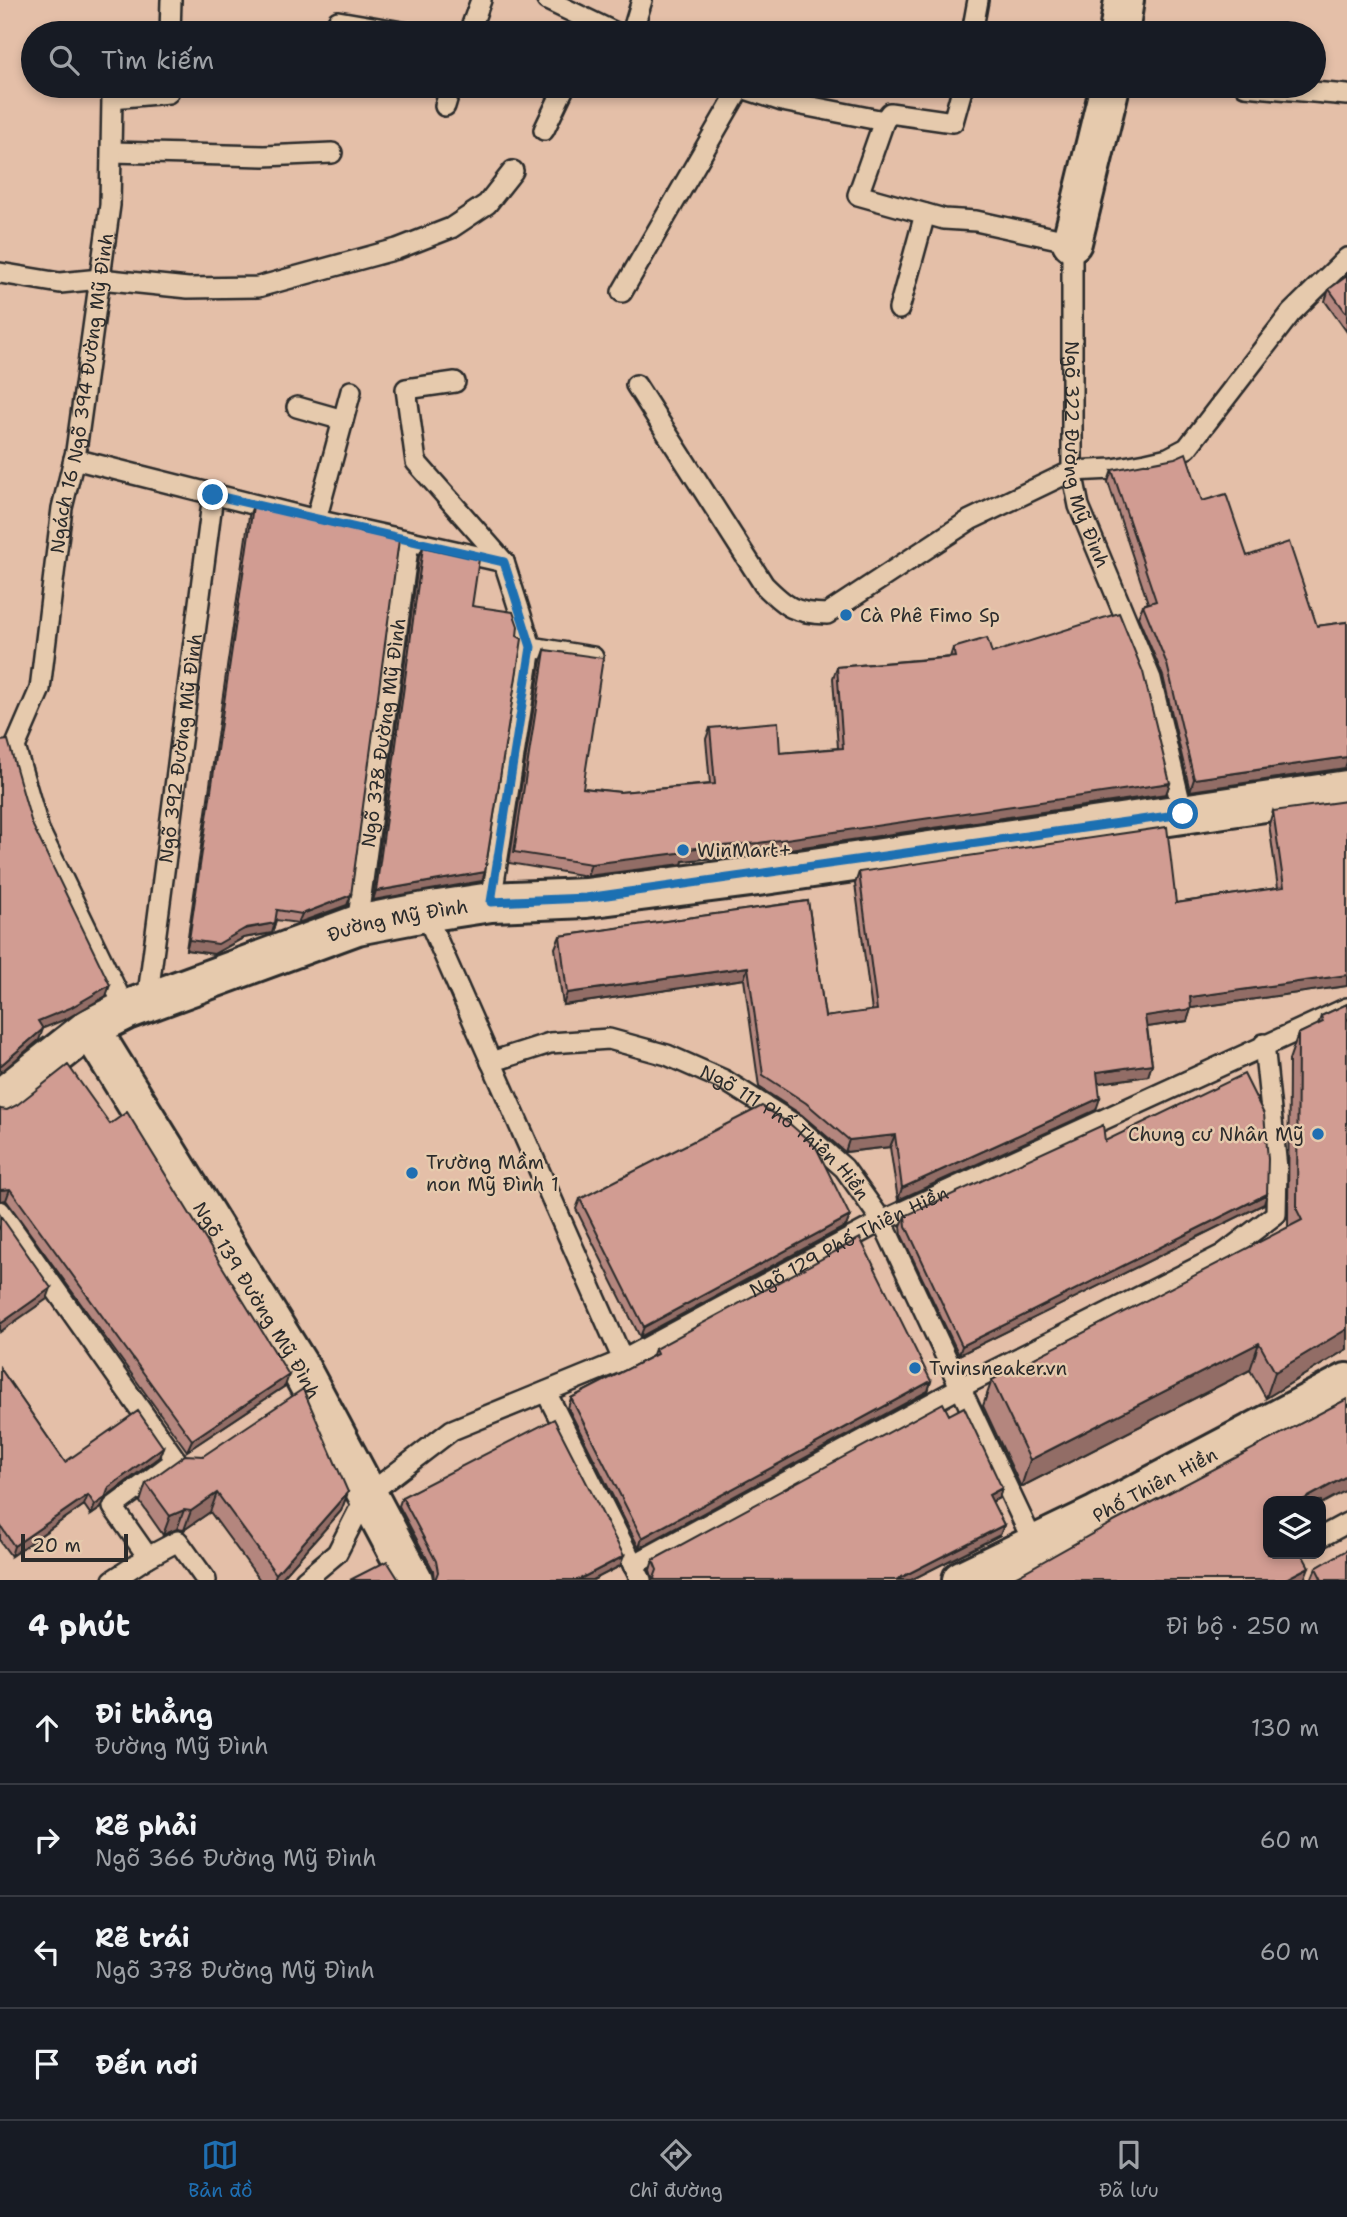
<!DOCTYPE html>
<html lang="vi">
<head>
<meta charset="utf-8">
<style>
  :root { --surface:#171b24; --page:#242831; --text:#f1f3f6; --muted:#9ea1a6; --line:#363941; --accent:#1f6fb2 }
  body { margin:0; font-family:"Shantell Sans",sans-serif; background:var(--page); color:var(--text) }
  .controls { position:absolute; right:21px; bottom:21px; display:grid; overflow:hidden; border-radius:14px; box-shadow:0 4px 10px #0003 }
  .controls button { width:63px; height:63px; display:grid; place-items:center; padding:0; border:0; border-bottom:2px solid var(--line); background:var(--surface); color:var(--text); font:35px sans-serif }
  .scale { position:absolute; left:21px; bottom:18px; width:107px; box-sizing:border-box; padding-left:7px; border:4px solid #2b2b2b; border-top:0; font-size:19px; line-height:24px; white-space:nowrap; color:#2b2b2b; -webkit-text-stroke:5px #e6caad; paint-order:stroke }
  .stop { position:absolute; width:21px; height:21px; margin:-16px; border:5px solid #1f6fb2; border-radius:50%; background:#fff }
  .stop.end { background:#1f6fb2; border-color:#fff; box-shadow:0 2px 7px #0008 }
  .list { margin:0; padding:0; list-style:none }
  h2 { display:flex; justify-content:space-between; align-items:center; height:91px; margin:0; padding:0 28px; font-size:30px }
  h2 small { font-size:23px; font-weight:400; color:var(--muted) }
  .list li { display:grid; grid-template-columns:46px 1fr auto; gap:21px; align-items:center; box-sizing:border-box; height:112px; padding:0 28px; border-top:2px solid var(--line) }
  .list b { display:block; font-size:26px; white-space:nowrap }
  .list p { margin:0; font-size:23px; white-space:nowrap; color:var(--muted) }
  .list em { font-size:23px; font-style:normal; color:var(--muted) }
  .icon { flex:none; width:38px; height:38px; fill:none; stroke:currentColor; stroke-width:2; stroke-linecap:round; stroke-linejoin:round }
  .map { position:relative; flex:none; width:1347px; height:1580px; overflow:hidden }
  .search { position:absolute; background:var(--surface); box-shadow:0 4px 10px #0003; left:21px; right:21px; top:21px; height:77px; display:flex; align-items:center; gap:18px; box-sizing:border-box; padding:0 24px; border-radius:38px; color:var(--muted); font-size:26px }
  .sheet { height:539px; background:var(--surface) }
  nav { display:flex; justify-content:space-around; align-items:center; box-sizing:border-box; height:98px; border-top:2px solid var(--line); background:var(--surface); font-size:19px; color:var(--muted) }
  nav a { display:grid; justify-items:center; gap:4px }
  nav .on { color:var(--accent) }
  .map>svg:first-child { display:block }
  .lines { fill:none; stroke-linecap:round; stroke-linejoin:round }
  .service-casing { stroke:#2b2b2b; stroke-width:24 }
  .minor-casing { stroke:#2b2b2b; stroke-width:44 }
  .tertiary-casing { stroke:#2b2b2b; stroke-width:44 }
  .service { stroke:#e6caad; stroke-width:19 }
  .minor { stroke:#e6caad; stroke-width:38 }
  .tertiary { stroke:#e6caad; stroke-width:38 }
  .wall { fill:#b4867e; stroke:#2b2b2b; stroke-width:2 }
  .shaded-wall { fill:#926d66; stroke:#2b2b2b; stroke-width:2 }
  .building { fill:#d19c92; stroke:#2b2b2b; stroke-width:2 }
  .route { stroke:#1f6fb2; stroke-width:9 }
  .poi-dot { fill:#1f6fb2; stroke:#e6caad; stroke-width:2.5 }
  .labels { text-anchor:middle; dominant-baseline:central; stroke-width:5; stroke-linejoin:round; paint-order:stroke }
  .street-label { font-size:19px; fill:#2b2b2b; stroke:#e6caad }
  .poi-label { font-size:19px; fill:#2b2b2b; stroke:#e6caad; text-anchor:start }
</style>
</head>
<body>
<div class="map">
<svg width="1347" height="1580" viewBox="0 0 1347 1580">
  <rect width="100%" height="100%" fill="#e4bfa8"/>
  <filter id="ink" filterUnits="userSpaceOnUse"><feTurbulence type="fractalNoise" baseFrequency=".0143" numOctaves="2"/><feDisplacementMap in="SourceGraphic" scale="14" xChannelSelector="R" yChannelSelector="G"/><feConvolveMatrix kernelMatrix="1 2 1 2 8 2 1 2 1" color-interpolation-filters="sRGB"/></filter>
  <g filter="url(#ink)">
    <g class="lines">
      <!-- service casing -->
      <g class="service-casing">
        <g id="service">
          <path d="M547,0L616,33"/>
          <path d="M338,21L408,33"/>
          <path d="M170,33L171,0"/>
          <path d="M469,33L481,0"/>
          <path d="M632,33L642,0"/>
          <path d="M972,33L978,0"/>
          <path id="s1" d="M736,86L782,101L884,121L858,195L944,219L976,221L1072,242V471L1079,506L1151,679L1183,814"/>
          <path d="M1245,86L1347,95"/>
          <path d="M445,106L451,86"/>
          <path d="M884,121L890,113L953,122L963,86"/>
          <path d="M544,130L565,86"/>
          <path d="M112,152L264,156L332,153"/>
          <path d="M0,273L60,283L100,279L188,288L258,287L397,249L451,228L487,204L513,171"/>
          <path d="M622,292L740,88"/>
          <path d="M899,309L925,214"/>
          <path d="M455,382L406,389L416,462L504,562L531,647L491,902"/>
          <path d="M636,385L764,585C787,608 794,613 827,614L970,520L1072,471L1113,469L1146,463L1168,458L1187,448L1291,313L1347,258"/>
          <path d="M297,407L343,420"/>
          <path d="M74,459L316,520L504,562"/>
          <path d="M316,520L351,391"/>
          <path d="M531,647L593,657"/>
          <path id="s2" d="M15,747L40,689L62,508L76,451L110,205L112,98L168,93V86"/>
          <path d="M15,747L39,830L126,1010"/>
          <path d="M425,912L623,1360"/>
          <path id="s3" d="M357,925L409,541"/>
          <path id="s4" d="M147,1002L213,495"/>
          <path id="s5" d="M491,1062L550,1043L609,1039L667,1055L724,1080L794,1124L844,1168L882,1221L1034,1544"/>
          <path d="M0,1211L176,1460L113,1507L148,1557L113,1580"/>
          <path d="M546,1392L641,1580"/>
          <path d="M1321,1537L1347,1523"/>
          <path d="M148,1557L178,1541L206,1580"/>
          <path d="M633,1565L961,1387L1222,1255L1276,1214L1277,1168L1264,1044"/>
          <path id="s6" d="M305,1580L337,1553L366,1496L452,1430L623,1360L882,1221L1347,1008"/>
        </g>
      </g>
      <!-- minor casing -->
      <g class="minor-casing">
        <g id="minor">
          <path d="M1119,33L1124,0"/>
          <path d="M1072,242L1110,86"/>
          <path id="s7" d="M0,1099L90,1028L300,1368L413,1580"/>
          <path id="s8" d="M962,1580L1097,1515L1347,1383"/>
        </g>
      </g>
      <!-- tertiary casing -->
      <g class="tertiary-casing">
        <g id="tertiary">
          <path id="s9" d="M90,1028L126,1010L357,925L425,912L491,902L586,898L758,876L1347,790"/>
        </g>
      </g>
      <!-- service -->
      <use href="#service" class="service"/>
      <!-- minor -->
      <use href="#minor" class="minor"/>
      <!-- tertiary -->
      <use href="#tertiary" class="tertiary"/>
    </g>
    <!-- wall -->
    <path class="wall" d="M1347,276V332L1325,301L1329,289Z
      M1112,470L1202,501L1247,556L1317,626L1347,622V769L1190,791L1163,676L1138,617L1143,605L1148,603L1108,482Z
      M253,506L351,895L347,905L298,923L276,920L272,933L243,938L214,954L186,950L249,516Z
      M423,547L472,606L485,872L482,881L373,900L419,556Z
      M953,648L992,653L1170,783L1166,794L755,854L683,861L682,864L587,876L509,863L541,661L545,650L583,788L620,792L710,784L706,739L710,728L780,753L838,748L833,678L837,667L950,657Z
      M1273,811L1347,986L1191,1008L1187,1021L1147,1027L1152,1064L1148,1076L1098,1083L1096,1110L898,1200L890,1147L845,1152L802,1115L759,1087L744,979L563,1005L555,948L560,936L808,901L825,1017L872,1011L855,884L859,872L1176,903L1278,888L1269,824Z
      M1347,1004V1349L1266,1398L1250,1370L1021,1487L983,1406L992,1380L1288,1228L1289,1060L1298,1034L1318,1025L1321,1016Z
      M0,1109L285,1386L187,1451L6,1200Z
      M1105,1141L1264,1204L959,1355L902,1236L901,1226L905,1216Z
      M580,1199L850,1216L846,1226L640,1337L576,1209Z
      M655,1349L931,1381L928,1391L639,1548L568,1408L571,1398L652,1357Z
      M0,1368L65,1462L163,1447L159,1457L106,1497L101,1508L91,1515L84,1505L11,1556L0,1541Z
      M949,1415L1002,1488L999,1498L992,1502L1004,1525L1000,1535L911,1580H653L650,1570L653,1560Z
      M146,1483L348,1492L341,1511L280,1580H260L210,1512L184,1530L177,1529L163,1535L140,1502Z
      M402,1497L620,1566L593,1580H434L433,1570L399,1506Z
      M1316,1568L1347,1580H1311Z"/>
    <!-- shaded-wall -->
    <path class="shaded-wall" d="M1347,757V762L1345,768L1190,791L1194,779Z
      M1170,783L1166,794L755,854L683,861L682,864L587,876L591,864L686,849Z
      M485,872L482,881L373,900L376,891Z
      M351,895L347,905L298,923L302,914Z
      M275,923L272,933L243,938L214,954L186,950L189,940Z
      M748,967L744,979L563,1005L567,993Z
      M1347,975V986L1185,1009L1190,997Z
      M110,985L106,996L66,1019L34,1032L38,1021Z
      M1191,1009L1187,1021L1141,1028L1145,1016Z
      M43,1029L39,1040L0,1073V1066Z
      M1152,1064L1148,1076L1092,1084L1097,1072Z
      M1100,1098L1096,1110L898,1200L902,1188Z
      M895,1135L890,1147L845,1152L849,1140Z
      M10,1189L6,1200L0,1201V1190Z
      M1267,1194L1264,1204L959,1355L962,1346Z
      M850,1216L846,1226L640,1337L644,1327Z
      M51,1288L47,1299L0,1332V1324Z
      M1347,1329V1349L1266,1398L1275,1372Z
      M1259,1343L1250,1370L1021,1487L1030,1460Z
      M289,1375L285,1386L187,1451L192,1440Z
      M931,1381L928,1391L639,1548L642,1538Z
      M163,1447L159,1457L106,1497L101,1508L91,1515L95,1505L109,1487Z
      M1347,1476V1490L1321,1504V1501H1301Z
      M1002,1488L999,1498L985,1505L989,1495Z
      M348,1492L341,1511L280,1580H274L276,1574Z
      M217,1493L210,1512L184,1530L191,1511Z
      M88,1495L84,1505L11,1556L14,1546Z
      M184,1510L177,1529L163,1535L170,1516Z
      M1004,1525L1000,1535L911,1580H896Z
      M624,1556L620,1566L593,1580H578Z
      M1309,1567L1304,1580H1284Z"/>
    <!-- building -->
    <path class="building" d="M1347,276V314L1329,289Z
      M1186,453L1202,501L1226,494L1247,556L1289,542L1317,626L1347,622V757L1194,779L1167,664L1143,605L1156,601L1112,470L1175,458Z
      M253,506L399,540L351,895L302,914L277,910L275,923L246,928L218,944L189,940Z
      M423,547L479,559L472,606L513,612L518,626L517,636L522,639L485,872L376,891Z
      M1119,613L1143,672L1170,783L759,843L686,849V852L591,864L514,852L545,650L603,658L583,788L620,792L715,784L710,728L778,722L780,753L843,748L837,667L955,657L953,648L987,638L992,653Z
      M8,740L32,824L110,985L70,1008L38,1021L43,1029L0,1066V741Z
      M1347,801V975L1190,997L1191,1009L1145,1016L1152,1064L1097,1072L1100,1098L902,1188L895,1135L849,1140L806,1103L763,1075L748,967L567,993L560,936L808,901L825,1017L877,1010L859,872L1167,827L1176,903L1284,887L1273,811Z
      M1347,1004V1329L1275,1372L1259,1343L1030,1460L992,1380L1302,1220L1297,1210L1298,1034L1323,1022L1321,1016Z
      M68,1065L110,1124L127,1112L289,1375L192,1440L10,1189L0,1190V1109L7,1110L17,1105Z
      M1244,1074L1264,1114L1268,1159L1267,1194L962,1346L906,1226L905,1216L1103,1125L1105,1141Z
      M762,1106L790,1124L816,1147L850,1216L644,1327L580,1199Z
      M0,1215L51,1288L0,1324Z
      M860,1238L931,1381L642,1538L571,1398L657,1354L655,1349Z
      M0,1368L65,1462L138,1411L163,1447L109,1487L105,1498L95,1505L88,1495L14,1546L0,1525Z
      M303,1389L348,1492L276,1574L217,1493L191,1511L184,1510L170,1516L146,1483L185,1455L203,1456Z
      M1347,1399V1476L1301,1501H1268V1554H1302L1309,1567L1284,1580H1010L1108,1525Z
      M943,1403L949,1415L964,1407L1002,1488L989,1495L1004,1525L896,1580H655L654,1578L657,1570L653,1560Z
      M554,1419L624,1556L578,1580H435L438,1572L436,1561L402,1497Z
      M1347,1550V1580H1322L1316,1568Z
      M387,1561L399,1580H350Z"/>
  </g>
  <g class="lines" filter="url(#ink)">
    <!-- route -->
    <path class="route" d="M213,495L504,562L531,647L491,902L586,898L1183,814"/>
  </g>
  <!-- markers -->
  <g class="poi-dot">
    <circle cx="846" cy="615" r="7"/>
    <circle cx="683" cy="850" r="7"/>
    <circle cx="1318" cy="1134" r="7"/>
    <circle cx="412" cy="1173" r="7"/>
    <circle cx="915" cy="1368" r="7"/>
  </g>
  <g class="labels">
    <!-- street labels -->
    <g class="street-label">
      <text stroke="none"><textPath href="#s2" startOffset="362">Ngách 16 Ngõ 394 Đường Mỹ Đình</textPath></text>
      <text stroke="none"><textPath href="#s1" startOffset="665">Ngõ 322 Đường Mỹ Đình</textPath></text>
      <text stroke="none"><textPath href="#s3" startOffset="194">Ngõ 378 Đường Mỹ Đình</textPath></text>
      <text stroke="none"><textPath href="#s4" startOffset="256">Ngõ 392 Đường Mỹ Đình</textPath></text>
      <text stroke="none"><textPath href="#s9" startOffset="327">Đường Mỹ Đình</textPath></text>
      <text stroke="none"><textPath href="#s5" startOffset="324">Ngõ 111 Phố Thiên Hiền</textPath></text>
      <text stroke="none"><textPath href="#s6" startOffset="654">Ngõ 129 Phố Thiên Hiền</textPath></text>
      <text stroke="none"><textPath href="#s7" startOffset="434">Ngõ 139 Đường Mỹ Đình</textPath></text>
      <text stroke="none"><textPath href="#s8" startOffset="215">Phố Thiên Hiền</textPath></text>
    </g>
    <!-- poi labels -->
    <g class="poi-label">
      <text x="860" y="615">Cà Phê Fimo Sp</text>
      <text x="697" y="850">WinMart+</text>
      <text x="1304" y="1134" text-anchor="end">Chung cư Nhân Mỹ</text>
      <text x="426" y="1162">Trường Mầm<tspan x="426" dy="22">non Mỹ Đình 1</tspan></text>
      <text x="929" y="1368">Twinsneaker.vn</text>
    </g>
  </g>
</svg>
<div class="controls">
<button><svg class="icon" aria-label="layers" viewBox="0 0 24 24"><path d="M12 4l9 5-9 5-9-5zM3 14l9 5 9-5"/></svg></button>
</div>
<div class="scale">20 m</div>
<div class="stop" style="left:1183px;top:814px"></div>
<div class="stop end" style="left:213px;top:495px"></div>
<div class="search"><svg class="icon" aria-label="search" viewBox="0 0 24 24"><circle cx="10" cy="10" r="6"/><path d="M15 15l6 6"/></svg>Tìm kiếm</div>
</div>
<section class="sheet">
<h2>4 phút<small>Đi bộ · 250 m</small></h2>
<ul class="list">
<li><svg class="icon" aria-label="ahead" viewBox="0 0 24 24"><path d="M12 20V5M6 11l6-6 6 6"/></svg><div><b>Đi thẳng</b><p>Đường Mỹ Đình</p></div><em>130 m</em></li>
<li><svg class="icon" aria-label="right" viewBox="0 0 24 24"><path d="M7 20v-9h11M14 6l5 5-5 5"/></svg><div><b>Rẽ phải</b><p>Ngõ 366 Đường Mỹ Đình</p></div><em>60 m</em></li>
<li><svg class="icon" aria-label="left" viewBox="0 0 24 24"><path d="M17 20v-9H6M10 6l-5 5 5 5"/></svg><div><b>Rẽ trái</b><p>Ngõ 378 Đường Mỹ Đình</p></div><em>60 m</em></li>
<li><svg class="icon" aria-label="arrive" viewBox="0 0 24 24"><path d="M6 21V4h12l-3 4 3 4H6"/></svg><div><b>Đến nơi</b></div></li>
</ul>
</section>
<nav>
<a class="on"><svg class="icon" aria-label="map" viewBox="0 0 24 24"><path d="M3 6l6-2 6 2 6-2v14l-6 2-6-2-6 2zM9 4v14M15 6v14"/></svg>Bản đồ</a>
<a><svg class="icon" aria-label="directions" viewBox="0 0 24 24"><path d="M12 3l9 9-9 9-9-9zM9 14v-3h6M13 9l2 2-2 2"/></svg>Chỉ đường</a>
<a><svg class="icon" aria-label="saved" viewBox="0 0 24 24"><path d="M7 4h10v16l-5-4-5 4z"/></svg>Đã lưu</a>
</nav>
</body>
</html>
